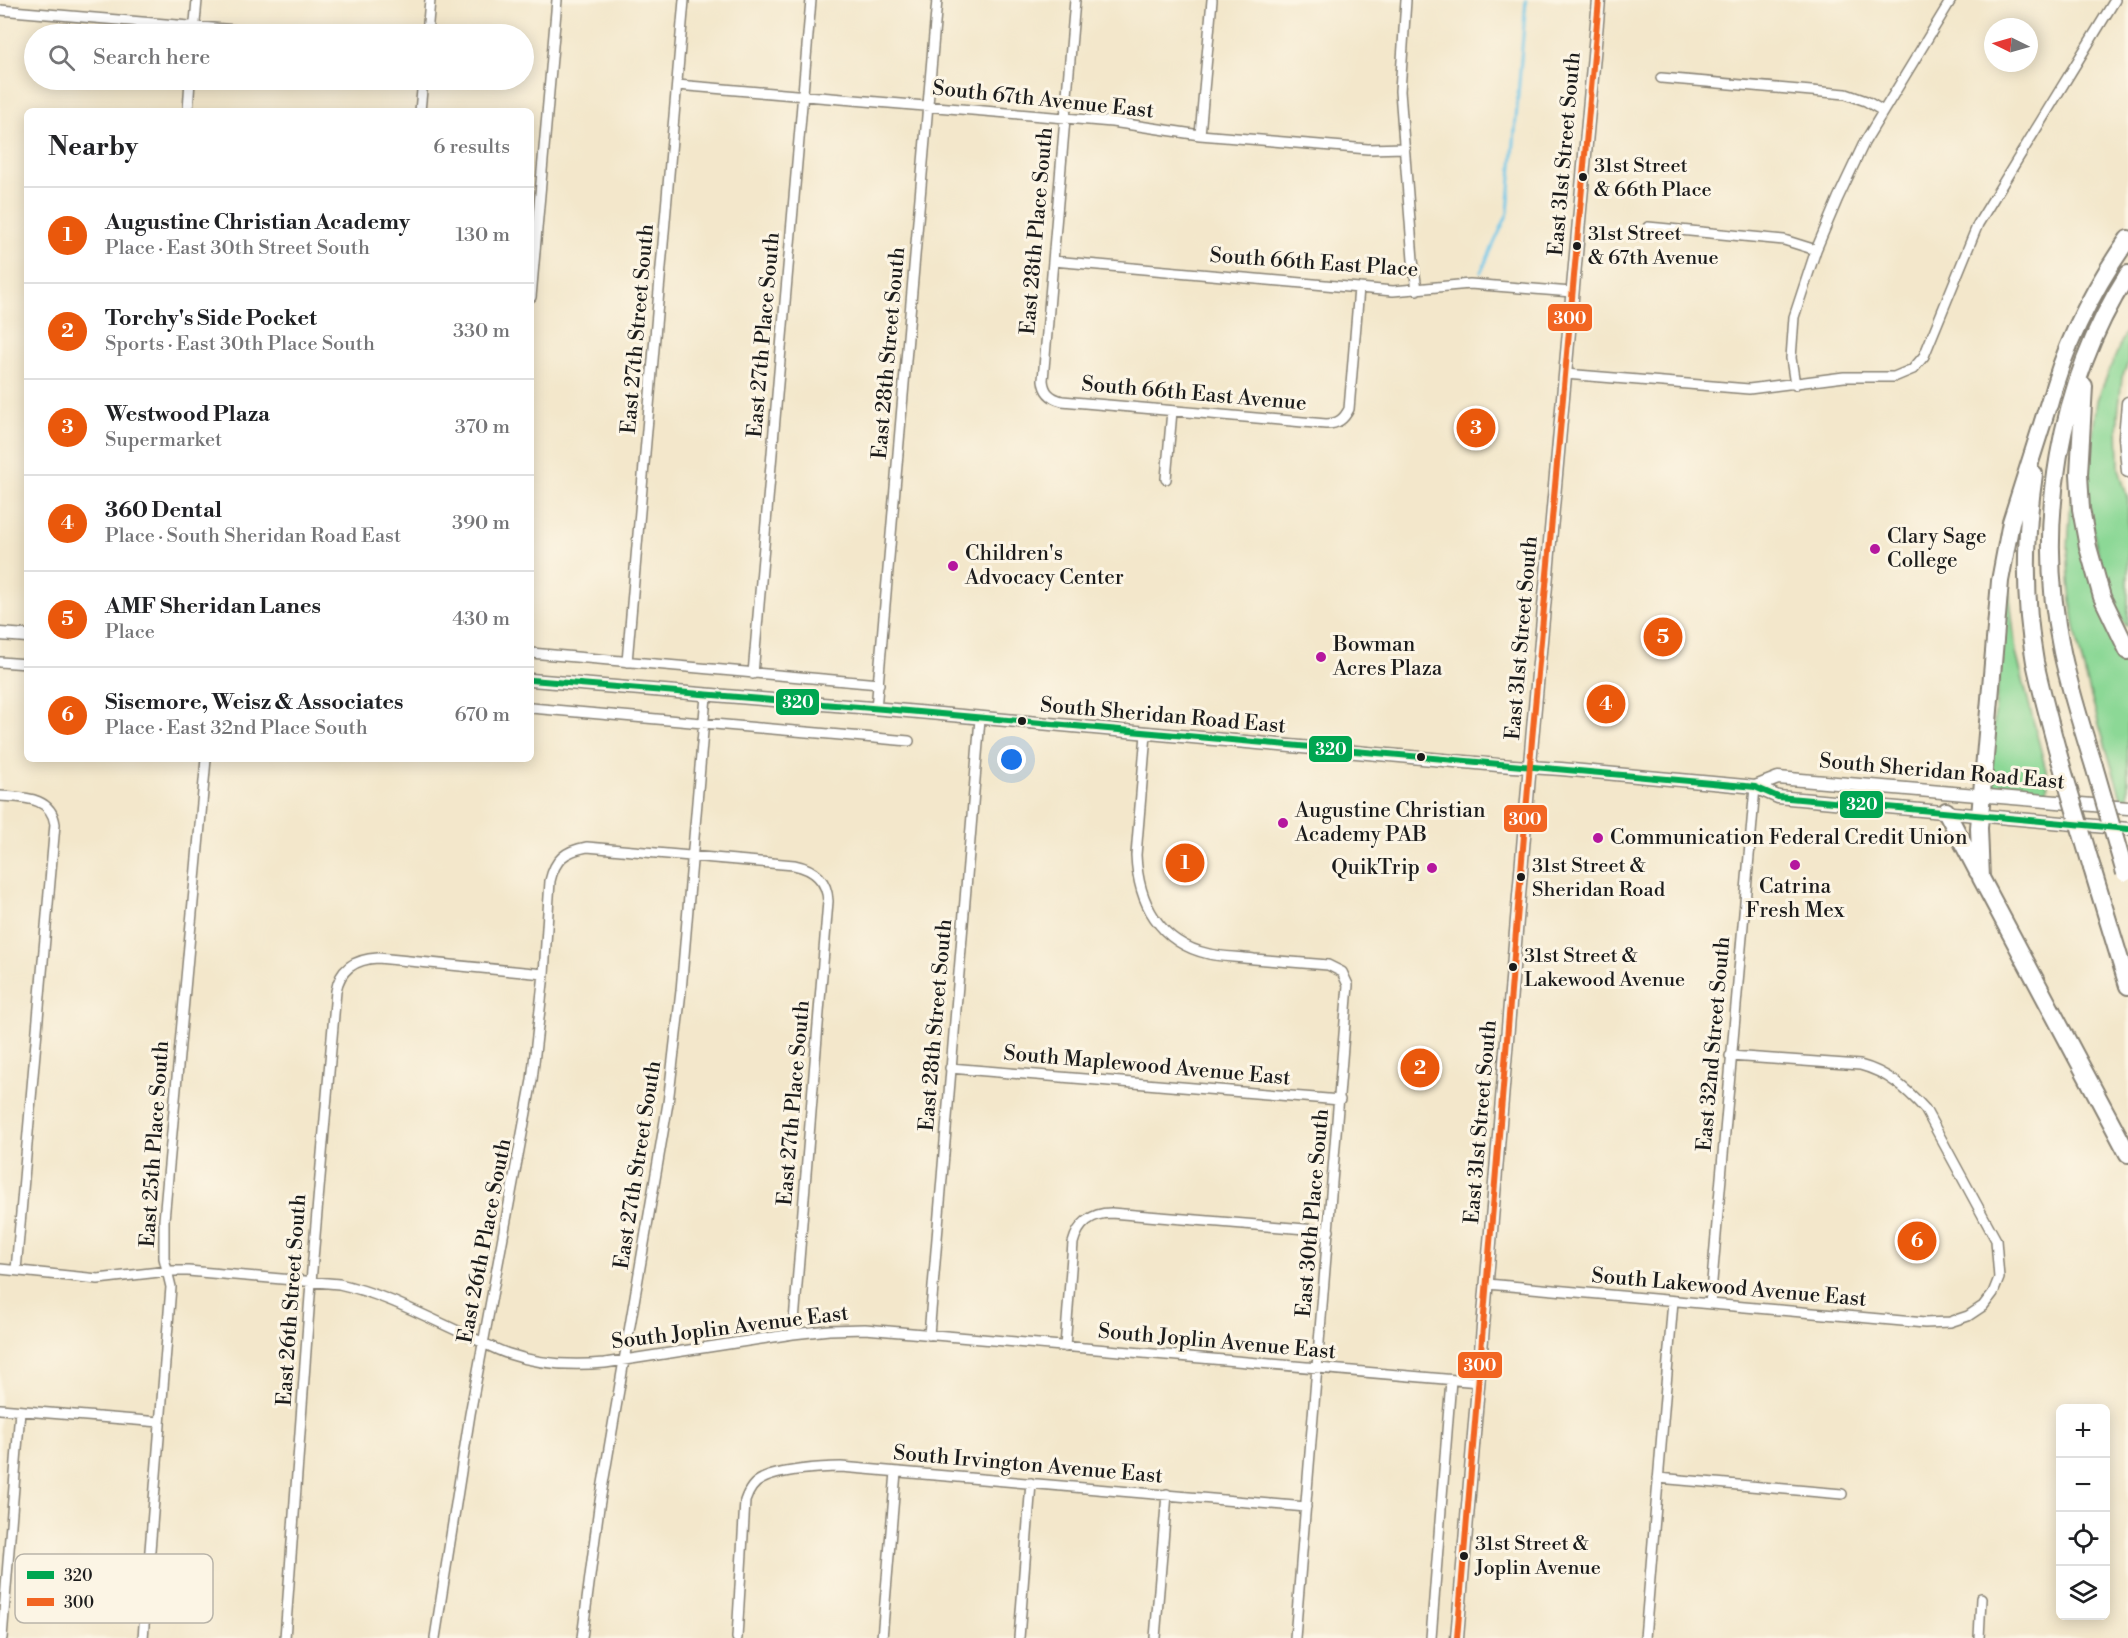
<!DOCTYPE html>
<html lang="en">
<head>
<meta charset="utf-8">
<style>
  :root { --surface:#fff; --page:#f6f6f6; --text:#202124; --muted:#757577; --line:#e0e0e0; --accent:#ea580c }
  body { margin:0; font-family:"Libre Bodoni",serif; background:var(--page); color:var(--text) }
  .controls { position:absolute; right:18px; bottom:18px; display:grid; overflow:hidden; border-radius:9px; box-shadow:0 3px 15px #0003 }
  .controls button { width:54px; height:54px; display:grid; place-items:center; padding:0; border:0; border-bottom:2px solid var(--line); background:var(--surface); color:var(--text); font:30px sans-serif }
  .compass { position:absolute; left:1984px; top:18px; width:54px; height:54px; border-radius:50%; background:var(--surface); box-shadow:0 3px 15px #0003; rotate:275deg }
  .you { position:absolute; left:1012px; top:760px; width:21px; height:21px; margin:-15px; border:4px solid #fff; border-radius:50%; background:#1a73e8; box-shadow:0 0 0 9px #1a73e833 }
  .badge { display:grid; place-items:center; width:39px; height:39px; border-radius:50%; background:var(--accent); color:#fff; font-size:20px; font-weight:700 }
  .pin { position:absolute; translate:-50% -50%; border:3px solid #fff; box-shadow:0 2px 6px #0006 }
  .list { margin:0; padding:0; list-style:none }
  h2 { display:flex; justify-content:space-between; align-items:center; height:78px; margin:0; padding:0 24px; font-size:26px }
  h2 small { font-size:20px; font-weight:400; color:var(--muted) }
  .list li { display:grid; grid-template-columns:39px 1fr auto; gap:18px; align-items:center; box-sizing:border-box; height:96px; padding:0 24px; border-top:2px solid var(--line) }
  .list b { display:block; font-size:22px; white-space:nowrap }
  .list p { margin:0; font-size:20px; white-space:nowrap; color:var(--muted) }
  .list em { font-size:20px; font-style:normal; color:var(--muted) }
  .icon { flex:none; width:33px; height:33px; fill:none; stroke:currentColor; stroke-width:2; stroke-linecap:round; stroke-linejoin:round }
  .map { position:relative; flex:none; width:2128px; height:1638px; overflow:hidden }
  .search { position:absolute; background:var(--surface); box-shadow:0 3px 15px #0003; left:24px; top:24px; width:510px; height:66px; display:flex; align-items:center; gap:15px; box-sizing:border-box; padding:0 21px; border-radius:33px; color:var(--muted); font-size:22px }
  .panel { position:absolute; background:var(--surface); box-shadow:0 3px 15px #0003; left:24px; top:108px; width:510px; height:654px; border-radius:9px }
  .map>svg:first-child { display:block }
  .green { fill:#8cd896; stroke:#547a59; stroke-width:1.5 }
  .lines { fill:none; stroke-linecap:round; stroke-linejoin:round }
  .stream { stroke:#6ac4e8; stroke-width:3 }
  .street-casing { stroke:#888274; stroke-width:12 }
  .secondary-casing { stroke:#888274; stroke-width:15 }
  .highway-casing { stroke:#888274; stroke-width:20 }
  .street { stroke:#fff; stroke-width:9 }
  .secondary { stroke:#fff; stroke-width:12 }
  .highway { stroke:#fff; stroke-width:16 }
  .highway-bridge-casing { stroke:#888274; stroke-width:20; stroke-linecap:butt }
  .highway-bridge { stroke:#fff; stroke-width:16 }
  .bus-1-casing { stroke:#fcf5e5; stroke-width:10 }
  .bus-2-casing { stroke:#fcf5e5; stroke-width:10 }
  .bus-1 { stroke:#00a651; stroke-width:6 }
  .bus-2 { stroke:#f26522; stroke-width:6 }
  .bus-dot { fill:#1c1c1c; stroke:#fcf5e5; stroke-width:2 }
  .poi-dot { fill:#b5179e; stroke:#fcf5e5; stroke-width:2 }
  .labels { text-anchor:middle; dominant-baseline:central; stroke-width:6; stroke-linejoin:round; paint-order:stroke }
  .bus-label { font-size:20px; fill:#1c1c1c; stroke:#fcf5e5; text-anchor:start }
  .street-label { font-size:21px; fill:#1c1c1c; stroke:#fcf5e5 }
  .poi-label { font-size:21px; fill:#1c1c1c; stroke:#fcf5e5; text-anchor:start }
  .key { fill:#fcf5e5; stroke:#b9b4a9; stroke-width:1.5 }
  .key-label { font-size:16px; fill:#1c1c1c }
  .line-badge { stroke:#fcf5e5; stroke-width:2 }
  .badge-label { font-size:16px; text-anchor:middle; font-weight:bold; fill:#fff }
</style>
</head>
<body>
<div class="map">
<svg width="2128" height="1638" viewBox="0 0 2128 1638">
  <rect width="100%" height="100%" fill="#fcf5e5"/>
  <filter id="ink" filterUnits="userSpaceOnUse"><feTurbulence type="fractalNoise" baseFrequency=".0167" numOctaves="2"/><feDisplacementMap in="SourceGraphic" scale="12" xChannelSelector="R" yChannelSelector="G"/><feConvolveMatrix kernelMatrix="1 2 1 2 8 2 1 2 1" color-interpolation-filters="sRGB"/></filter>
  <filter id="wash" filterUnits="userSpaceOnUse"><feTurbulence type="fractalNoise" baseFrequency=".008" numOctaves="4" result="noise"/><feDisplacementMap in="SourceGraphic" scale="24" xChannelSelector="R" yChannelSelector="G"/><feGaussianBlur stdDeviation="1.35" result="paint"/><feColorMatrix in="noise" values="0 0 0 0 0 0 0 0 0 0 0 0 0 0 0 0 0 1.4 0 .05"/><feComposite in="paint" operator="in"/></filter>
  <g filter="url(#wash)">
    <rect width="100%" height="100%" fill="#f3e7cb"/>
    <!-- green -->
    <path class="green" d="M2128,326V363L2122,377L2118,415L2119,469L2128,500V626H2126L2106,587L2091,522L2087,479L2097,400Z
      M2071,496H2076L2106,620L2128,661V798L2121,797C2098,720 2070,642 2068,560C2068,539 2070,517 2071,496Z
      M2008,580L2016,653L2048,778L2047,791L2045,792L1993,786L1988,781Z"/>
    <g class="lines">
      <!-- stream -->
      <path class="stream" d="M1481,272L1508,213L1526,0"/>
    </g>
  </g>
  <g filter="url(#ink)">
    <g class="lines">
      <!-- street casing -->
      <g class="street-casing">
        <path id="street" d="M1075,0L1043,380C1044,392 1050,398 1062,401L1326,424C1338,424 1344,419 1349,409L1359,288
          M1406,0L1400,91L1413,260L1417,290
          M0,10L285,34
          M194,34L197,0
          M427,34L430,0
          M1661,78L1846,94L1866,101L1883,111
          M677,85L1112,122L1200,135L1368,149L1405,148
          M188,111L190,80
          M420,111L423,80
          M1200,135L1212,0
          M1648,227L1784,240L1816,250
          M1053,261L1393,291L1470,284L1572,292
          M531,297L557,0
          M1565,374L1749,389L1844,377H1894L1913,369L1924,356L1978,224L2115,0
          M1795,385L1791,358L1794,317L1816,250L1838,198L1864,143L1951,0
          M1166,479L1172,411
          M531,653L879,684
          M0,662L27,664
          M627,662L684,0
          M753,674L811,0
          M531,708L909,741
          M876,709L937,0
          M1146,734L1136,855C1138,902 1159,943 1209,954C1223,957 1239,957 1254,959C1279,961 1303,963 1328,965L1342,972L1348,985L1295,1638
          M0,796C23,798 51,796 55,824L16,1270
          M950,1068L1340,1100
          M0,1269L98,1279L168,1271H188L339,1284C385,1294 428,1318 471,1337C484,1343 496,1350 509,1354C541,1365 573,1366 605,1363L793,1334L829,1330L865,1329L1479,1382
          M1487,1284L1925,1323L1950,1322L1968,1316L1983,1306L1993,1293L1999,1278L1996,1240L1925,1109C1907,1089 1887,1072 1860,1065L1730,1056
          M1710,1304L1755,787
          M929,1335L980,719
          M1065,1347L1073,1243C1078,1224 1091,1213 1111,1213L1329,1231
          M0,1409L160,1422
          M1658,1478L1842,1494
          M2,1638L20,1411
          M143,1638L171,1287L164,1258V1220L206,759
          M285,1638L311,1282L336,991C340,968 356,959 378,958L544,974
          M435,1638L470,1414L532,1080L544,974L550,881C555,859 565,851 587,847L794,865C814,869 827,880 828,901L793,1334
          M582,1638L599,1507L668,1103L681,991L706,696
          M737,1638L745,1501C748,1492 753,1483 762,1479C779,1470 822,1467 841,1467L1306,1507
          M882,1638L896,1472
          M1019,1638L1031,1483
          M1155,1638L1167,1494
          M1431,1638L1451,1380
          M1645,1638L1673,1301
          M1979,1638L1981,1598"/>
      </g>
      <!-- secondary casing -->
      <g class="secondary-casing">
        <path id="secondary" d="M2128,403L2125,437L2128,471
          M0,634L27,636
          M531,680L896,710L1498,765L1561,769L1745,786L1755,787L1778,797L2128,829
          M1755,787L1778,778L2128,808
          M1457,1638L1532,740L1599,0"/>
      </g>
      <!-- highway casing -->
      <g class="highway-casing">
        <path id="highway" d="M2084,386L2079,474L2081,509L2088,547L2102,597L2128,651
          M2051,396L2011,522L2000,581L1979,828L1981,878L2128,1154
          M2049,405C2064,346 2093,289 2128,239
          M2034,474C2025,535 2024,601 2035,662C2042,695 2051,727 2060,760
          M2094,766C2082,728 2070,690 2062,652C2035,525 2058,384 2128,274
          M1946,811L1978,872
          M2092,868L2128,986"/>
      </g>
      <!-- street -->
      <use href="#street" class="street"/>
      <!-- secondary -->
      <use href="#secondary" class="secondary"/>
      <!-- highway -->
      <use href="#highway" class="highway"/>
      <!-- highway-bridge casing -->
      <g class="highway-bridge-casing">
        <path id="highway-bridge" d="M2060,760L2092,868
          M2094,766L2125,873"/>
      </g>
      <!-- highway-bridge -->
      <use href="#highway-bridge" class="highway-bridge"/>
      <!-- bus-1 casing -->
      <g class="bus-1-casing">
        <path id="bus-1" d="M531,680L896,710L1745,786L1755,787L1778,797L2128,829"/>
      </g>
      <!-- bus-2 casing -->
      <g class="bus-2-casing">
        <path id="bus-2" d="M1457,1638L1532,740L1599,0"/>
      </g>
      <!-- bus-1 -->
      <use href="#bus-1" class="bus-1"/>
      <!-- bus-2 -->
      <use href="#bus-2" class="bus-2"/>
    </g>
  </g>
  <!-- markers -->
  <g class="bus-dot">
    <circle cx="1583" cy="177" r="5"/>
    <circle cx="1577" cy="246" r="5"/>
    <circle cx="1022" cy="721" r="5"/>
    <circle cx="1421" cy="757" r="5"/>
    <circle cx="1521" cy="877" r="5"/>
    <circle cx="1513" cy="967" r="5"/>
    <circle cx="1464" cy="1556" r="5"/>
  </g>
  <g class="poi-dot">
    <circle cx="1875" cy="549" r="6"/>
    <circle cx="953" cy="566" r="6"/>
    <circle cx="1321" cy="657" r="6"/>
    <circle cx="1283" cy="823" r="6"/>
    <circle cx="1598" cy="838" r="6"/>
    <circle cx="1795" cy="865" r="6"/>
    <circle cx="1432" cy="868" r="6"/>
  </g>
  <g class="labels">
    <!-- bus labels -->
    <g class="bus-label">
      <text x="1594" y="166">31st Street<tspan x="1594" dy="24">&amp; 66th Place</tspan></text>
      <text x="1588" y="234">31st Street<tspan x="1588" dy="24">&amp; 67th Avenue</tspan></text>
      <text x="1532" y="866">31st Street &amp;<tspan x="1532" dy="24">Sheridan Road</tspan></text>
      <text x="1524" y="956">31st Street &amp;<tspan x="1524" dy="24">Lakewood Avenue</tspan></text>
      <text x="1475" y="1544">31st Street &amp;<tspan x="1475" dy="24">Joplin Avenue</tspan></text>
    </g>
    <!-- street labels -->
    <g class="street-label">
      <text transform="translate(1043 100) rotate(6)">South 67th Avenue East</text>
      <text transform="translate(1565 154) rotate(-85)">East 31st Street South</text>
      <text transform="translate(1037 231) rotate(-85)">East 28th Place South</text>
      <text transform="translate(1314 263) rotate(4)">South 66th East Place</text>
      <text transform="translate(638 329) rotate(-85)">East 27th Street South</text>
      <text transform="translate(764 335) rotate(-85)">East 27th Place South</text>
      <text transform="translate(889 353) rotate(-85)">East 28th Street South</text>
      <text transform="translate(1194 394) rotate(5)">South 66th East Avenue</text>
      <text transform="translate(1522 638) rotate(-85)">East 31st Street South</text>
      <text transform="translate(1163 716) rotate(5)">South Sheridan Road East</text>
      <text transform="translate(1942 772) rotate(5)">South Sheridan Road East</text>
      <text transform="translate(936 1025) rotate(-85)">East 28th Street South</text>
      <text transform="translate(1714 1044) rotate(-85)">East 32nd Street South</text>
      <text transform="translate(1147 1066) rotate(5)">South Maplewood Avenue East</text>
      <text transform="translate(794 1103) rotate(-85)">East 27th Place South</text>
      <text transform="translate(1481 1122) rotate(-85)">East 31st Street South</text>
      <text transform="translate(155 1144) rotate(-86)">East 25th Place South</text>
      <text transform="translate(638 1165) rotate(-81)">East 27th Street South</text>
      <text transform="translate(1313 1213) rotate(-85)">East 30th Place South</text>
      <text transform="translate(485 1241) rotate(-79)">East 26th Place South</text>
      <text transform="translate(1729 1288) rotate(5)">South Lakewood Avenue East</text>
      <text transform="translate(292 1300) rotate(-86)">East 26th Street South</text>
      <text transform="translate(730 1328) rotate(-7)">South Joplin Avenue East</text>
      <text transform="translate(1217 1342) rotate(5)">South Joplin Avenue East</text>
      <text transform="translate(1028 1465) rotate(5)">South Irvington Avenue East</text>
    </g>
    <!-- poi labels -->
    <g class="poi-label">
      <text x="1887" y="537">Clary Sage<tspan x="1887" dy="24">College</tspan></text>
      <text x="965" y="554">Children's<tspan x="965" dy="24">Advocacy Center</tspan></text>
      <text x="1333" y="645">Bowman<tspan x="1333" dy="24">Acres Plaza</tspan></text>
      <text x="1295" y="811">Augustine Christian<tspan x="1295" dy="24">Academy PAB</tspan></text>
      <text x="1610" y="838">Communication Federal Credit Union</text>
      <text x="1420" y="868" text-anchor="end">QuikTrip</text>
      <text x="1795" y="887" text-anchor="middle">Catrina<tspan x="1795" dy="24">Fresh Mex</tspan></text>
    </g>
  </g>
  <!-- legend -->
  <rect x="15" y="1554" width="198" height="69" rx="9" class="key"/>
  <rect x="27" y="1571" width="27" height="8" fill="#00a651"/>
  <rect x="27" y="1598" width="27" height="8" fill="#f26522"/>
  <g class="key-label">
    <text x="64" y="1581">320</text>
    <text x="64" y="1608">300</text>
  </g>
  <g class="line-badge">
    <rect x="1547" y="303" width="46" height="29" rx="6" fill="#f26522"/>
    <rect x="775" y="688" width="45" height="28" rx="6" fill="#00a651"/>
    <rect x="1308" y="735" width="45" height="28" rx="6" fill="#00a651"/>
    <rect x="1839" y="790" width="45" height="29" rx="6" fill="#00a651"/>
    <rect x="1503" y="804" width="45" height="29" rx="6" fill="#f26522"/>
    <rect x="1457" y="1351" width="46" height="28" rx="6" fill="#f26522"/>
  </g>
  <g class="badge-label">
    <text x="1570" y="324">300</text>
    <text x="798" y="708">320</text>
    <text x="1331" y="755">320</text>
    <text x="1862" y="810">320</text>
    <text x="1525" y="825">300</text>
    <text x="1480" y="1371">300</text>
  </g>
</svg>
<div class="controls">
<button>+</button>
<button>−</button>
<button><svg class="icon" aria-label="locate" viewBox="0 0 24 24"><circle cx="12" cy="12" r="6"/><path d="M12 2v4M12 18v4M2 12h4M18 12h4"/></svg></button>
<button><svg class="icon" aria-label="layers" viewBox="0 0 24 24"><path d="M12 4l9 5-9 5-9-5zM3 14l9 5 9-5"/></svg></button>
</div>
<svg class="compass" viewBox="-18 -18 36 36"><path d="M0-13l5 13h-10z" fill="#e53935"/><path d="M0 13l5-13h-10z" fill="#757577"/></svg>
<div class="you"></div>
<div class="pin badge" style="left:1185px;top:863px">1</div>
<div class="pin badge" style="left:1420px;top:1068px">2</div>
<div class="pin badge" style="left:1476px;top:428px">3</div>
<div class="pin badge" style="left:1606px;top:704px">4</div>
<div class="pin badge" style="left:1663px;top:637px">5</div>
<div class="pin badge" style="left:1917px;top:1241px">6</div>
<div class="search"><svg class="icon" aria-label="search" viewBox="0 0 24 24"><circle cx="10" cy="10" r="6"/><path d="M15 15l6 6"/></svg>Search here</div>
<section class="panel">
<h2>Nearby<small>6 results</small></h2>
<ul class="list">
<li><span class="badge">1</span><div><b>Augustine Christian Academy</b><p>Place · East 30th Street South</p></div><em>130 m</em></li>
<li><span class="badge">2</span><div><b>Torchy's Side Pocket</b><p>Sports · East 30th Place South</p></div><em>330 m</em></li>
<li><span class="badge">3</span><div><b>Westwood Plaza</b><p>Supermarket</p></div><em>370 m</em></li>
<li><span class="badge">4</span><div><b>360 Dental</b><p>Place · South Sheridan Road East</p></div><em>390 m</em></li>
<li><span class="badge">5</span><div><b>AMF Sheridan Lanes</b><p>Place</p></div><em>430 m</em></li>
<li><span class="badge">6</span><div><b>Sisemore, Weisz &amp; Associates</b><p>Place · East 32nd Place South</p></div><em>670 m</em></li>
</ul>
</section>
</div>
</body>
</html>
